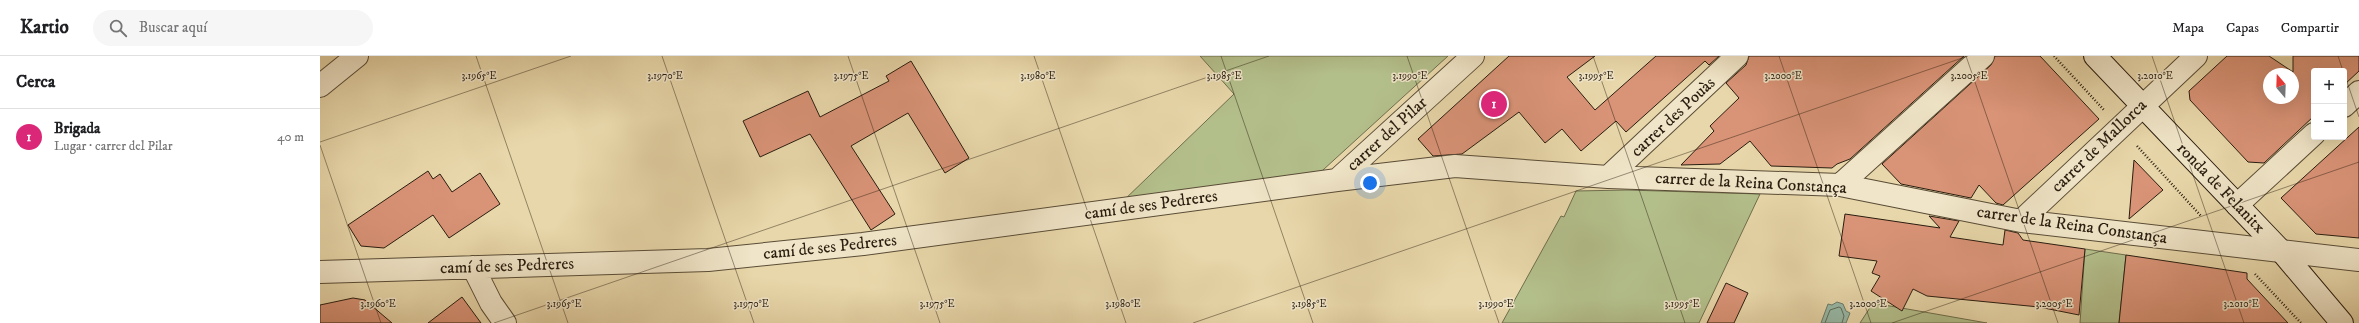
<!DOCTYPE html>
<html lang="es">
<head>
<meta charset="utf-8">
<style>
  :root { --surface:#fff; --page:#f6f6f6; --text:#202124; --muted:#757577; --line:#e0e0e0; --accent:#db2777 }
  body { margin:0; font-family:"IM FELL DW Pica",serif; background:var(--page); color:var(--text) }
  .controls { position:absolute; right:12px; top:12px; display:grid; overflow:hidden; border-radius:4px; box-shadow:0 4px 16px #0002 }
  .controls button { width:36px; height:36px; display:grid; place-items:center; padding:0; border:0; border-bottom:1px solid var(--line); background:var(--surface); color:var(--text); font:20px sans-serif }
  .compass { position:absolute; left:1943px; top:12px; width:36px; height:36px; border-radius:50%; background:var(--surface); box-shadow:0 4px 16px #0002; rotate:341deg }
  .you { position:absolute; left:1050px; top:127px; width:14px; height:14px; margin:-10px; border:3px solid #fff; border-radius:50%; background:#1a73e8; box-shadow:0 0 0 6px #1a73e833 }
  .badge { display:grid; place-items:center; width:26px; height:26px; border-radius:50%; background:var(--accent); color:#fff; font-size:13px; font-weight:700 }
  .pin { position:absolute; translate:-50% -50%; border:2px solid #fff; box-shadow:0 1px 4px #0006 }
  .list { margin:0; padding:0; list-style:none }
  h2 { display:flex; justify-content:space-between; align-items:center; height:52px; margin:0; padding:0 16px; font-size:17px }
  h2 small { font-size:13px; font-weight:400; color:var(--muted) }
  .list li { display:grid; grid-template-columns:26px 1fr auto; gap:12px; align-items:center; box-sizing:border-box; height:56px; padding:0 16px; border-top:1px solid var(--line) }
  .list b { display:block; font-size:15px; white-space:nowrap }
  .list p { margin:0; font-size:13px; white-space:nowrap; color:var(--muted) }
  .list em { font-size:13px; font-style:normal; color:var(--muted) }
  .icon { flex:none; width:22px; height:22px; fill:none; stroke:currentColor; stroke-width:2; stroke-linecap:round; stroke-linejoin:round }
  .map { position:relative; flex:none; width:2039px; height:267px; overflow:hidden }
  header { display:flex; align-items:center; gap:24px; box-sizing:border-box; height:56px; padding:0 20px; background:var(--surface); border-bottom:1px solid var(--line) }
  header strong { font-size:19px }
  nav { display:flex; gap:22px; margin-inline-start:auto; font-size:14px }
  .search { width:280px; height:36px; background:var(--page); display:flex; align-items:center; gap:10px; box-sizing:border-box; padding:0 14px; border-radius:22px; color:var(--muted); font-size:15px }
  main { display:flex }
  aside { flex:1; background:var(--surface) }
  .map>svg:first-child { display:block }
  .green { fill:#b3bf8b; stroke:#6e6e4d }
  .water { fill:#97baa8; stroke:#6b7b6b }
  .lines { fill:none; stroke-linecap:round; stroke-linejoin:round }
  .shore { stroke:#606c5c; stroke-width:1 }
  .building { fill:#d99377; stroke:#291d0f; fill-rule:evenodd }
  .minor-casing { stroke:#594c36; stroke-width:24 }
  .secondary-casing { stroke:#291d0f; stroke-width:24 }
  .path { stroke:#291d0f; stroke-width:2.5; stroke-dasharray:1 2; stroke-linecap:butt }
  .minor { stroke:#f0e5c8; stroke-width:22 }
  .secondary { stroke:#f0e5c8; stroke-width:22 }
  .ticks { fill:none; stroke:#291d0f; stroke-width:1; stroke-opacity:0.45 }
  .labels { text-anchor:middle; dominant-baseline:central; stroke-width:3; stroke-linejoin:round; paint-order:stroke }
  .street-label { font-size:17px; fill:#291d0f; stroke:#f0e5c8 }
  .ticks-label { font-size:10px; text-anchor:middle; fill:#291d0f; stroke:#f0e5c8; stroke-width:3; stroke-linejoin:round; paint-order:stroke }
</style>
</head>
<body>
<header>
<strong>Kartio</strong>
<div class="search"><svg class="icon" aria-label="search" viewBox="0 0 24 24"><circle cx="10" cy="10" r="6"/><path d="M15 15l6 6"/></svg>Buscar aquí</div>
<nav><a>Mapa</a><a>Capas</a><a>Compartir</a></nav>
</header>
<main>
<aside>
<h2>Cerca<small></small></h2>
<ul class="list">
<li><span class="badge">1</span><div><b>Brigada</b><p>Lugar · carrer del Pilar</p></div><em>40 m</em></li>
</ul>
</aside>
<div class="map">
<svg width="2039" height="267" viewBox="0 0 2039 267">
  <rect width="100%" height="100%" fill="#e8d7aa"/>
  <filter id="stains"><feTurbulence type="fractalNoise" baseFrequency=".005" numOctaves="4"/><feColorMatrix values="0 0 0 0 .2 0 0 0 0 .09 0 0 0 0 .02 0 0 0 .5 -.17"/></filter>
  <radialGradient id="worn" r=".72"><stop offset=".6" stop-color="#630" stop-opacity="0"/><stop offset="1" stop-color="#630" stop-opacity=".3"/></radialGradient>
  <!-- green -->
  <path class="green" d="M880,0H1128L992,124L801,147L914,38Z
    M1307,134L1440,138L1379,267H1182L1241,160L1244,161L1256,135Z
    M1765,193L1806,199L1799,267H1760Z
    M1553,247L1667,267H1540Z"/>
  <!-- water -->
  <path class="water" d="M1517,246L1523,248L1526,255L1530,257L1526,267H1501L1508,248L1512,249Z"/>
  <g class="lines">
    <!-- shore -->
    <path class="shore" d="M1505,267L1510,254L1519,251L1521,252L1524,260L1522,267"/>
  </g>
  <!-- building -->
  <path class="building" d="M1189,0H1275L1247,21L1275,54L1336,0H1399L1389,9L1385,5L1306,76L1296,65L1261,95L1242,73L1225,87L1199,56L1142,98L1113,100L1098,83Z
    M1429,0H1644L1530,103L1517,108L1512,112L1451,110L1430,85L1400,108L1361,109L1394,75L1390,70L1419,42L1406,27L1426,9Z
    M1675,0H1720L1779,63L1683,149L1676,147L1659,129L1651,142L1581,128L1562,108L1671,9Z
    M1907,0H1949L1973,16V0H2039V15L2024,29V15H1994V60L1944,107L1928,106L1870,44L1869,35ZM1949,18H1973V42H1949Z
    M591,5L649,102L625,117L588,57L531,90L575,158L551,174L490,78L440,101L423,65L488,35L500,61L569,25L566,20Z
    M2039,71V182L1996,178L1961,142Z
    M1814,104L1843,134L1809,163Z
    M108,115L113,123L120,118L132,136L160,117L180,148L129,182L113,159L64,192L41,190L28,169Z
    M1525,158L1620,172L1609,160L1639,165L1630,181L1683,189L1685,174L1698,177L1703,184L1765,193L1759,259L1719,251L1607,240L1593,233L1582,255L1551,235L1560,220L1552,217L1557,205L1519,200Z
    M1806,199L1927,217V223L1968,267H1799Z
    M1406,227L1428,237L1414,267H1387Z
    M142,241L161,267H108Z
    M33,242L45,244L72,267H0V249Z"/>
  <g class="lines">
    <!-- minor casing -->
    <g class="minor-casing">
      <path id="minor" d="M0,30L37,0
        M2024,50L2039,36
        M1288,121L1417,0
        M1017,124L1153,0
        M1520,129L1663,0
        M1917,149L1994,78
        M1701,165L1876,0
        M153,211L171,247L185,267
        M0,216L388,204L543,188L1017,124L1135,110L1288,121L1520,129L1701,165L2039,204"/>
    </g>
    <!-- secondary casing -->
    <g class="secondary-casing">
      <path id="secondary" d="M1775,0L1962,196L2022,267"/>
    </g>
    <!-- path -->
    <path class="path" d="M1734,0L1784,54
      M1817,90L1881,160
      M1935,218L1981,267"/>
    <!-- minor -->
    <use href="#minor" class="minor"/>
    <!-- secondary -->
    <use href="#secondary" class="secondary"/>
  </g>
  <!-- ticks -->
  <path class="ticks" d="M156,0L248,267M342,0L434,267M528,0L620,267M714,0L806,267M901,0L993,267M1087,0L1179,267M1273,0L1365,267M1459,0L1551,267M1646,0L1738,267M1832,0L1924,267M2018,0L2023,15M2024,17L2039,61M0,86L251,0M0,89L61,267M174,267L949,0M873,267L1648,0M1572,267L2039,106"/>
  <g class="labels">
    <!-- street labels -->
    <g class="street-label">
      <text transform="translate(1353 61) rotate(-43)">carrer des Pouàs</text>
      <text transform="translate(1067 78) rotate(-42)">carrer del Pilar</text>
      <text transform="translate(1779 90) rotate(-44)">carrer de Mallorca</text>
      <text transform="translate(1431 127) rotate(3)">carrer de la Reina Constança</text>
      <text transform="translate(1901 132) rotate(46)">ronda de Felanitx</text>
      <text transform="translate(831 149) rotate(-8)">camí de ses Pedreres</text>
      <text transform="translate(1752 169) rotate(8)">carrer de la Reina Constança</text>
      <text transform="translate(510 191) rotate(-6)">camí de ses Pedreres</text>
      <text transform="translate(187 210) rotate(-2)">camí de ses Pedreres</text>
    </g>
  </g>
  <g class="ticks-label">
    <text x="1463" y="23">3.2000°E</text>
    <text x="1649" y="23">3.2005°E</text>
    <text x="159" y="23">3.1965°E</text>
    <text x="345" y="23">3.1970°E</text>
    <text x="531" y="23">3.1975°E</text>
    <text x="718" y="23">3.1980°E</text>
    <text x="904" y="23">3.1985°E</text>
    <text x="1090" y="23">3.1990°E</text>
    <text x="1276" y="23">3.1995°E</text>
    <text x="1835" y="23">3.2010°E</text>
    <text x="58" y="251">3.1960°E</text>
    <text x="244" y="251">3.1965°E</text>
    <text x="431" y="251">3.1970°E</text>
    <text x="617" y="251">3.1975°E</text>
    <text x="803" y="251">3.1980°E</text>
    <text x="989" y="251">3.1985°E</text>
    <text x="1176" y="251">3.1990°E</text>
    <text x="1362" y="251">3.1995°E</text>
    <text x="1548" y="251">3.2000°E</text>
    <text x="1734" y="251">3.2005°E</text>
    <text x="1921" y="251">3.2010°E</text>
  </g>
  <rect width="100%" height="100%" filter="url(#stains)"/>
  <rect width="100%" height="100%" fill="url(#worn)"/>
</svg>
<div class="controls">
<button>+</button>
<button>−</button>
</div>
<svg class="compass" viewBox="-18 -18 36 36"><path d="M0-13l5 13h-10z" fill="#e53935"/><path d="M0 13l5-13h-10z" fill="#757577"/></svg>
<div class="you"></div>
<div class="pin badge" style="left:1174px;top:48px">1</div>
</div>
</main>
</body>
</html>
